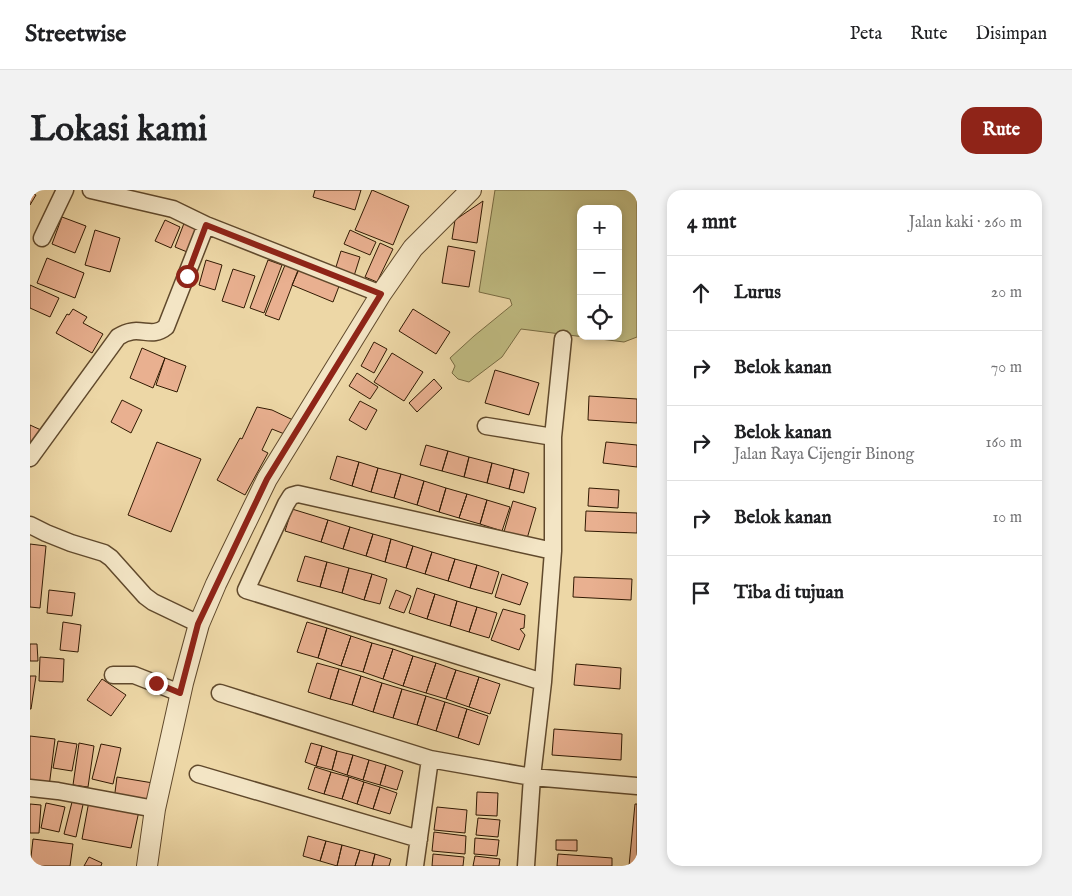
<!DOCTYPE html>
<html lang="id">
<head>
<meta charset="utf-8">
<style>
  :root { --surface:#fff; --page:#f2f2f2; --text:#202124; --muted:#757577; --line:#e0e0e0; --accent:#8f2418 }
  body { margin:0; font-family:"IM FELL English",serif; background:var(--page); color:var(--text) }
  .controls { position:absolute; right:15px; top:15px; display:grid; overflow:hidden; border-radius:10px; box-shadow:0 2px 8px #0003 }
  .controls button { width:45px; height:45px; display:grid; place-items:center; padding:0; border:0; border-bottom:1px solid var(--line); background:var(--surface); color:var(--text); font:25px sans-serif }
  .stop { position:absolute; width:15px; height:15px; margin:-11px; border:4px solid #8f2418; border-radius:50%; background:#fff }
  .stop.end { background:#8f2418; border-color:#fff; box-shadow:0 1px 5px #0008 }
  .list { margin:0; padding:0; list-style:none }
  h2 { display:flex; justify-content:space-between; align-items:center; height:65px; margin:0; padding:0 20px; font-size:21px }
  h2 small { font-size:16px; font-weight:400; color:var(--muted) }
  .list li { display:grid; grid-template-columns:32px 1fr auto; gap:15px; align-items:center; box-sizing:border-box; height:75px; padding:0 20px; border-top:1px solid var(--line) }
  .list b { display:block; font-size:19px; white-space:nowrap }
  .list p { margin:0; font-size:16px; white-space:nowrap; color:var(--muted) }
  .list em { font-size:16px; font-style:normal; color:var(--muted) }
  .icon { flex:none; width:28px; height:28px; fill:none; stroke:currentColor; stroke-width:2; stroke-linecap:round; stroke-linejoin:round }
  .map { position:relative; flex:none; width:607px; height:676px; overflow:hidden; border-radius:15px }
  header { display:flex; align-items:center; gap:30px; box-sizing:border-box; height:70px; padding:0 25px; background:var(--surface); border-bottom:1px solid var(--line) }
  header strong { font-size:24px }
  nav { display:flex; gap:28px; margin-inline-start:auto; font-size:18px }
  .intro { display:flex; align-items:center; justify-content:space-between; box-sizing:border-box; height:120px; padding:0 30px }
  h1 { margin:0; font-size:35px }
  .button { padding:12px 22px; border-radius:15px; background:var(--accent); color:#fff; font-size:18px; font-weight:700 }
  main { display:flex; gap:30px; padding:0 30px }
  aside { flex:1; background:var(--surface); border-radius:15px; box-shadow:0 2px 8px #0003 }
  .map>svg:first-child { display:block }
  .green { fill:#c0bc82; stroke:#786b42; fill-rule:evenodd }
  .building { fill:#e9b090; stroke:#311a03 }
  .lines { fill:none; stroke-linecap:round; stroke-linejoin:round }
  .minor-casing { stroke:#60492c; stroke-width:19 }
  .tertiary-casing { stroke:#60492c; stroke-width:22 }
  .minor { stroke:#f3e5c5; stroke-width:16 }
  .tertiary { stroke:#f3e5c5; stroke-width:20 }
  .route { stroke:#8f2418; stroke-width:6 }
</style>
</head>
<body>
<header>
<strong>Streetwise</strong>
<nav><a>Peta</a><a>Rute</a><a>Disimpan</a></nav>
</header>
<div class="intro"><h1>Lokasi kami</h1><a class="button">Rute</a></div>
<main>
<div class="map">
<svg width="607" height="676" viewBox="0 0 607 676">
  <rect width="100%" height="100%" fill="#edd7a6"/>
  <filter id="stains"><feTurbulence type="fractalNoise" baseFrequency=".004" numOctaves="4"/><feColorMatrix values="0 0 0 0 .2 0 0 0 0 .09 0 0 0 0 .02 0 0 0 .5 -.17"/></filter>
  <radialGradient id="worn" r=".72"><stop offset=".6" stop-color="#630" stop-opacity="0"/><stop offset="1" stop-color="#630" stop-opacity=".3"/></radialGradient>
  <!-- green -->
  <path class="green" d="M465,0H607V147L594,152L491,139L472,167L439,192L428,189L422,183L425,176L420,168L444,146L482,115L480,109L449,102ZM551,19H588V146H551Z"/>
  <!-- building -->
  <path class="building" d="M285,0H331L325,20L283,7Z
    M342,0L379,16L363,55L325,40Z
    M0,2L6,5L0,15Z
    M453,11L447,53L422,49L425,30Z
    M32,27L56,36L45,63L22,54Z
    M156,28L173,34L162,64L145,57Z
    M135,30L150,37L141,58L125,51Z
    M65,40L90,48L80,82L55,75Z
    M320,40L346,52L340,65L314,54Z
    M350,53L363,59L347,92L335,87Z
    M418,56L445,61L439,97L412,93Z
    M311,61L330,67L324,86L305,80Z
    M17,68L54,83L45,108L7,93Z
    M176,70L192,75L185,100L169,95Z
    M238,70L252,75L234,123L220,118Z
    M255,75L268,80L249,130L235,125Z
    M271,75L311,91L303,112L262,95Z
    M203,79L225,86L214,118L192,111Z
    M0,95L29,108L20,127L0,118Z
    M43,119L57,127L53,133L73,144L62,163L26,143L37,124L39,125Z
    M383,119L420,142L406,164L369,141Z
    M344,152L357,159L344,183L331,176Z
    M112,158L135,168L123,198L100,188Z
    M362,163L393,182L374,211L344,192Z
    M135,168L156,176L147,202L126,195Z
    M465,180L509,193L499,225L455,213Z
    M327,183L348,197L340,209L319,196Z
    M404,189L412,198L387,222L379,213Z
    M559,206L607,209V233L558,230Z
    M92,210L112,220L101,243L81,232Z
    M330,211L347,220L336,240L319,230Z
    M227,217L242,220L263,230L257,245L242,239L232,260L238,263L215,305L187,290L210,248L212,249Z
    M0,235L11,240L0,259Z
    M127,252L171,269L141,342L98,325Z
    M576,252L607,255V277L573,273Z
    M396,255L418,261L412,281L390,275Z
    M418,261L439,267L434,287L412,281Z
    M307,266L329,272L322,296L300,289Z
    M439,267L462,273L457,293L434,287Z
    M329,272L348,278L341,302L322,296Z
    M462,273L484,279L479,299L457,293Z
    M348,278L371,284L364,308L341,302Z
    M484,279L499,283L494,303L479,299Z
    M371,284L394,291L387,315L364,308Z
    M394,291L416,298L409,322L387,315Z
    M416,298L437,304L429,328L409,322Z
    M559,298L589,300L588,318L558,316Z
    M437,304L457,310L450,334L429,328Z
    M457,310L480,317L472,341L450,334Z
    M483,311L506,318L496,352L473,345Z
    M262,319L298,330L291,352L255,341Z
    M556,321L607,323V343L555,341Z
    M298,330L320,337L313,359L291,352Z
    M320,337L343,344L336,366L313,359Z
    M343,344L361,349L355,372L336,366Z
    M361,349L383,356L376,378L355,372Z
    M0,354L16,356L10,418L0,417Z
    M383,356L402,362L395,384L376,378Z
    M402,362L425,369L418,391L395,384Z
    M275,366L297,372L290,397L267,391Z
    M425,369L447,375L440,398L418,391Z
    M297,372L319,378L312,403L290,397Z
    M447,375L469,382L462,404L440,398Z
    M319,378L342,384L334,410L312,403Z
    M342,384L357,389L350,414L334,410Z
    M472,384L498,393L490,415L465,407Z
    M544,387L602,389L601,410L543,407Z
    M387,398L405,404L397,429L379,423Z
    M19,400L45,403L42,426L17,423Z
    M366,400L381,406L374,423L359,418Z
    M405,404L427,411L420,436L397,429Z
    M427,411L447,417L439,442L420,436Z
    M447,417L467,423L459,448L439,442Z
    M473,419L495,425L494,438L490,439L495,445L489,460L461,450Z
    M33,432L51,435L48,462L30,460Z
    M277,432L297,438L288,468L267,462Z
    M297,438L321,446L311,476L288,468Z
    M321,446L342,453L333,482L311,476Z
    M342,453L363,459L353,489L333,482Z
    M0,454H7L8,471H0Z
    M363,459L383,466L373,496L353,489Z
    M383,466L406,473L396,503L373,496Z
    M10,467L34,469L33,492L9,491Z
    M287,473L309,479L300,509L278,502Z
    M406,473L426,480L416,509L396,503Z
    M546,474L591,478L590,499L544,495Z
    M309,479L331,486L322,515L300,509Z
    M426,480L449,487L439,517L416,509Z
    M0,486H6L1,519H0Z
    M331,486L352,493L343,522L322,515Z
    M449,487L470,494L460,524L439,517Z
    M72,489L96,505L81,526L57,510Z
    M352,493L372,499L363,528L343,522Z
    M372,499L396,506L387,535L363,528Z
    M396,506L415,512L406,541L387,535Z
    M415,512L437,519L428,548L406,541Z
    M437,519L458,526L449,555L428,548Z
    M524,539L592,544L591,570L522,565Z
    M0,546L25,549L19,597L0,595Z
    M28,551L47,554L42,581L23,578Z
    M49,553L64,556L58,597L43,595Z
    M281,553L292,556L286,576L275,572Z
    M71,554L91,558L83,594L62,589Z
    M292,556L307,561L302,580L286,576Z
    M307,561L323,565L317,585L302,580Z
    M323,565L339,570L333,590L317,585Z
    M339,570L356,575L350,595L333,590Z
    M356,575L373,581L367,600L350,595Z
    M285,577L301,582L294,604L278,599Z
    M301,582L319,587L312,609L294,604Z
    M87,587L123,593L119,616L84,610Z
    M319,587L334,592L327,614L312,609Z
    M334,592L350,597L343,619L327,614Z
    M350,597L367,603L360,624L343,619Z
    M447,602L468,603L467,626L446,625Z
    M43,608L54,610L46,647L34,644Z
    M59,611L109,621L101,658L52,649Z
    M16,613L35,617L29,642L11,638Z
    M0,614L11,615L9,643H0Z
    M605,614H607V676H599Z
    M407,617L437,620L435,643L404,640Z
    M448,628L470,630L468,647L446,645Z
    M404,642L436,646L435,664L402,661Z
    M278,646L296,651L290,671L273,666Z
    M445,648L469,650L467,666L444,664Z
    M3,649L43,654L40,676H0Z
    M526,650H547V661L526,660Z
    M296,651L312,655L307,676L290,671Z
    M312,655L330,660L325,676H307Z
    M330,660L345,664L342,676H325Z
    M345,664L361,669L359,676H342Z
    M403,664L434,667L433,676H402Z
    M528,664L582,668V676H527Z
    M445,666L470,669L469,676H443Z
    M59,667L72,673L71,676H54Z"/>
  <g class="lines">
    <!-- minor casing -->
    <g class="minor-casing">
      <path id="minor" d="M61,0L143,19L176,35L351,104
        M12,48L35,0
        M456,236L523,247
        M0,268L88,147C109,133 120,150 136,137L176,35
        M0,335L16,343L41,353L74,363L81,368L115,406L123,412L169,434
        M83,485H104L150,503
        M513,492L216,400L256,314L261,306L268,304L523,361
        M190,503L400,569L502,587L607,596
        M168,584L389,649
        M0,598L28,601L125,619
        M385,676L400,569
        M496,676L502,587L513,492L523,361V247L533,149"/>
    </g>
    <!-- tertiary casing -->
    <g class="tertiary-casing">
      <path id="tertiary" d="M117,676L125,619L153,493L169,434L186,394L237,289L351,104L383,58L441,0"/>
    </g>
    <!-- minor -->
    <use href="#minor" class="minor"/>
    <!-- tertiary -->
    <use href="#tertiary" class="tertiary"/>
  </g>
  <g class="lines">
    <!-- route -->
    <path class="route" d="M126,493L150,503L168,434L237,289L351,104L176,35L157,86"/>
  </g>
  <rect width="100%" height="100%" filter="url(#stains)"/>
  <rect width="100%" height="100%" fill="url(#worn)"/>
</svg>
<div class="controls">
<button>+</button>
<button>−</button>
<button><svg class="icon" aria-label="locate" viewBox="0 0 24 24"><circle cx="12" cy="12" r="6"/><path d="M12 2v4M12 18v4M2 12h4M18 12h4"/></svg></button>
</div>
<div class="stop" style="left:157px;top:86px"></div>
<div class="stop end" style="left:126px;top:493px"></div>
</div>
<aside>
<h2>4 mnt<small>Jalan kaki · 260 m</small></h2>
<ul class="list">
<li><svg class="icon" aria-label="ahead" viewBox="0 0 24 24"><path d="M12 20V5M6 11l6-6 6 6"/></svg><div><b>Lurus</b></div><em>20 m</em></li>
<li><svg class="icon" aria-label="right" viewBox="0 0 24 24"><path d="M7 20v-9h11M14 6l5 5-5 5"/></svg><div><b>Belok kanan</b></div><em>70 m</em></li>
<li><svg class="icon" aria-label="right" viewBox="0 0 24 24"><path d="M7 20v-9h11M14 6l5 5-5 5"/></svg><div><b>Belok kanan</b><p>Jalan Raya Cijengir Binong</p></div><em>160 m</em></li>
<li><svg class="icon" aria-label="right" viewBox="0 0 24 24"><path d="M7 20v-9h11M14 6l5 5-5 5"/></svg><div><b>Belok kanan</b></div><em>10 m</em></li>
<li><svg class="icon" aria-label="arrive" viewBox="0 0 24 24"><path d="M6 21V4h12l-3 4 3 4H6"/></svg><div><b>Tiba di tujuan</b></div></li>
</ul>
</aside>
</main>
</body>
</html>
